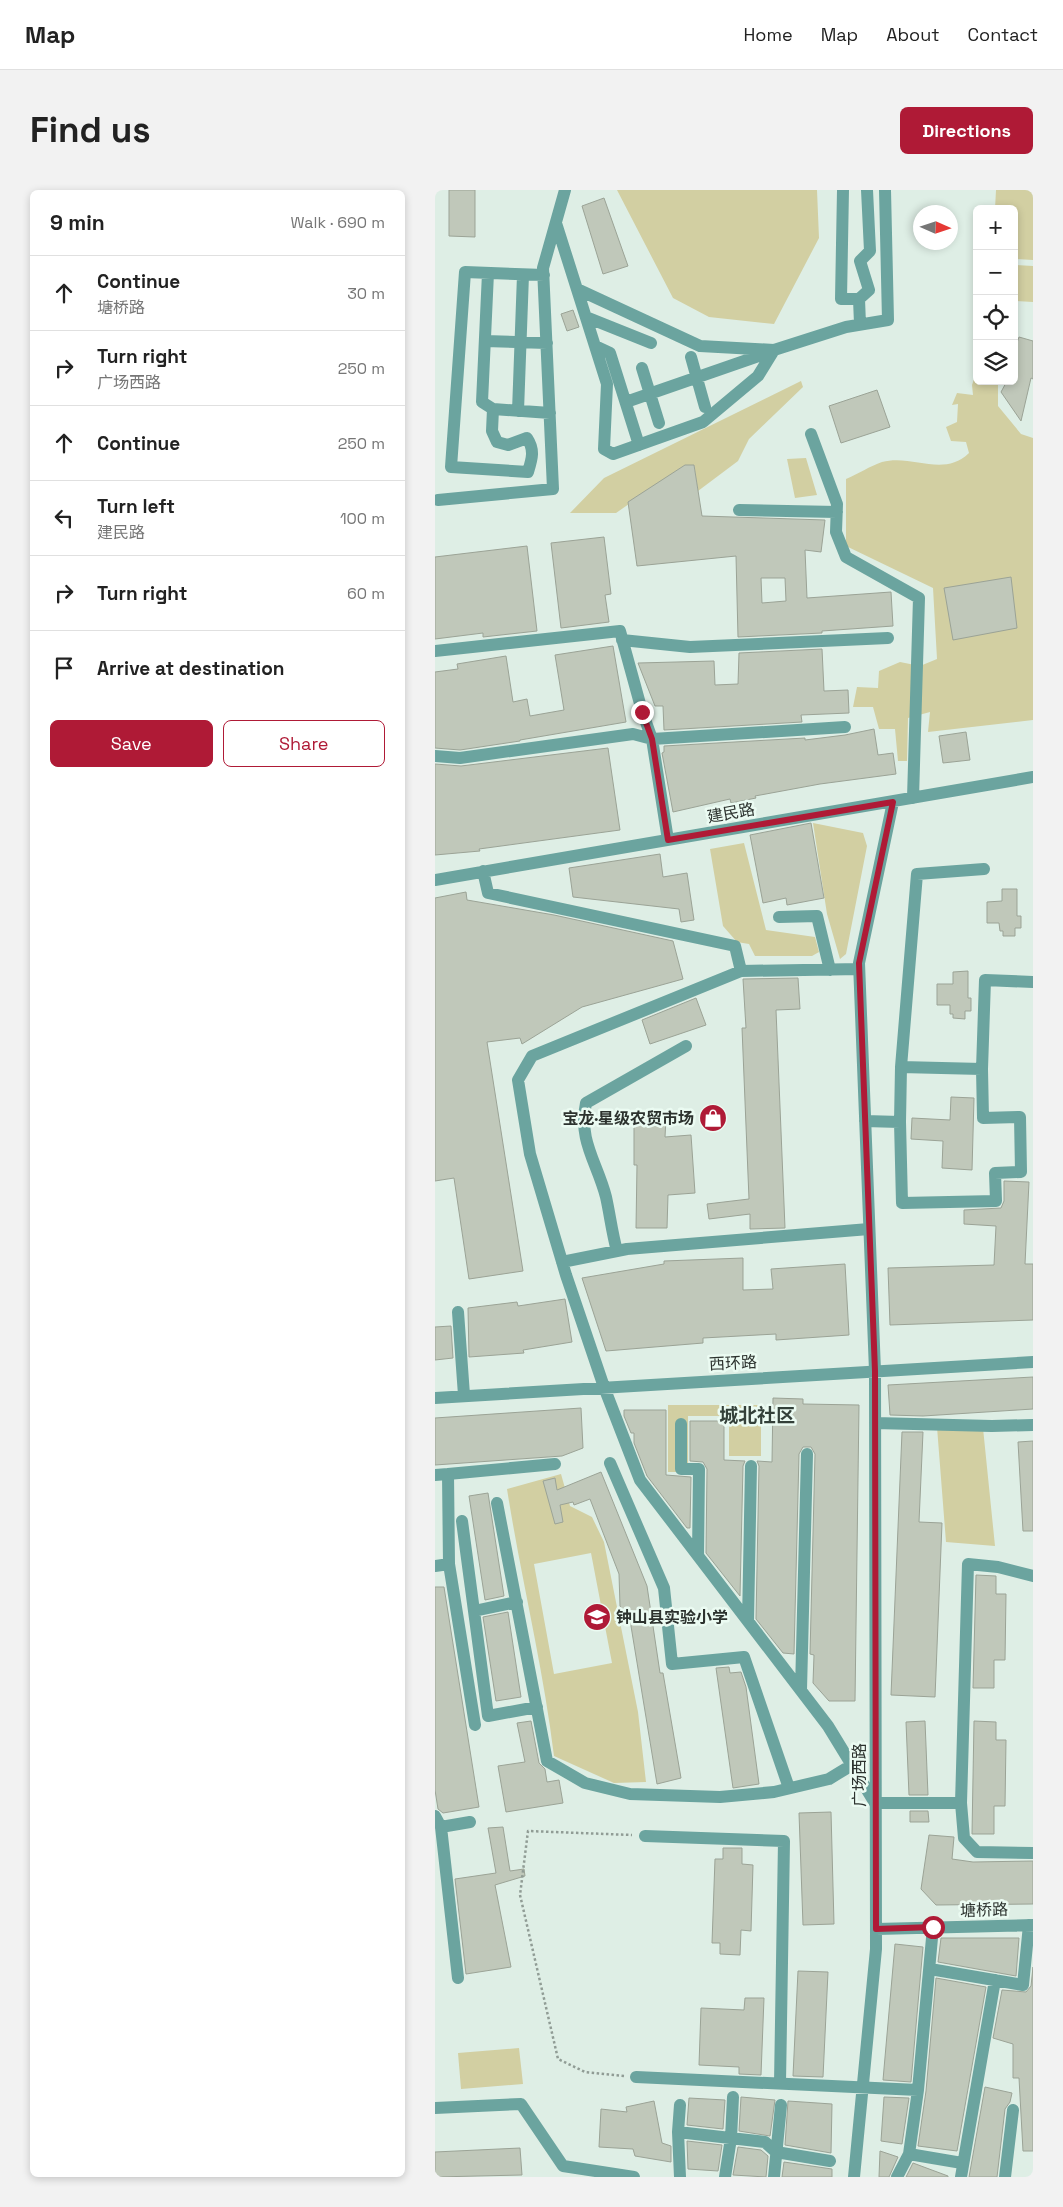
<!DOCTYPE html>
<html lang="en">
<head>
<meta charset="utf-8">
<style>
  :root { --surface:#fff; --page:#f2f2f2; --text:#222; --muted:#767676; --line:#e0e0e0; --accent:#af1a36 }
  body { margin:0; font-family:"Space Grotesk","Noto Sans SC",sans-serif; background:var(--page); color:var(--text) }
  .controls { position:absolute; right:15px; top:15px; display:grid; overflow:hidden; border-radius:8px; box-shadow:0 2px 8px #0003 }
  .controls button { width:45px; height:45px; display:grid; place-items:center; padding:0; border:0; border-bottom:1px solid var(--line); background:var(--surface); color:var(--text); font:25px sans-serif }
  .compass { position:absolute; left:478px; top:15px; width:45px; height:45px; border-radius:50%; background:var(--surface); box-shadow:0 2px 8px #0003; rotate:93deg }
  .stop { position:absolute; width:15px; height:15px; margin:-11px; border:4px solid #af1a36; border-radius:50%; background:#fff }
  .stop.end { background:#af1a36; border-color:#fff; box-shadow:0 1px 5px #0008 }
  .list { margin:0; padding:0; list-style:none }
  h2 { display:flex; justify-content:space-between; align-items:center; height:65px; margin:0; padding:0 20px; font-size:21px }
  h2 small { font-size:16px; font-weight:400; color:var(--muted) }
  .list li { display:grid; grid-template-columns:32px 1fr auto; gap:15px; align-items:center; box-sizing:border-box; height:75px; padding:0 20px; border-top:1px solid var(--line) }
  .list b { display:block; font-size:19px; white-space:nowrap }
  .list p { margin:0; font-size:16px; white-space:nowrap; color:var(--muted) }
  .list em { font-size:16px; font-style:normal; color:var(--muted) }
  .actions { display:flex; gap:10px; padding:15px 20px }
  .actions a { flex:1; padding:11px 0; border:1px solid var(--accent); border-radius:8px; text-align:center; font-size:18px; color:var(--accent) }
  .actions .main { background:var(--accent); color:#fff }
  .icon { flex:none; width:28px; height:28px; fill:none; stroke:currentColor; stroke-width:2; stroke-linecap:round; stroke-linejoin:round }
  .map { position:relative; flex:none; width:598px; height:1987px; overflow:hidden; border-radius:8px }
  header { display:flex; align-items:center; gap:30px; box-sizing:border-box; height:70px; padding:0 25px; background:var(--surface); border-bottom:1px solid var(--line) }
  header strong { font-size:24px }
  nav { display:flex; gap:28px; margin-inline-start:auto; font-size:18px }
  .intro { display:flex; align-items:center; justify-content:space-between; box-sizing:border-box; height:120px; padding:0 30px }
  h1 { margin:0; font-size:35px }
  .button { padding:12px 22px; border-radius:8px; background:var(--accent); color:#fff; font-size:18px; font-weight:700 }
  main { display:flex; gap:30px; padding:0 30px }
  aside { flex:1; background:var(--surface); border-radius:8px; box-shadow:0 2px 8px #0003 }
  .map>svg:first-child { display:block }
  .green { fill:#d2cfa2; fill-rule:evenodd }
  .building { fill:#c0c8ba; stroke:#9ba396; fill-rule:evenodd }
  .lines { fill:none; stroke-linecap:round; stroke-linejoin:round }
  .path { stroke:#909c95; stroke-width:2.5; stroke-dasharray:2.5 2.5; stroke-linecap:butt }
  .minor { stroke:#6ba49f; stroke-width:12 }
  .route { stroke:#af1a36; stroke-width:6 }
  .labels { text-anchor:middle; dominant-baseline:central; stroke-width:5; stroke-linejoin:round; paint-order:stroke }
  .street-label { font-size:16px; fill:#2c322e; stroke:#ebfbf2 }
  .poi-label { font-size:16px; font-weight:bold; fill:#2c322e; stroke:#ebfbf2; text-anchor:end }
  .quarter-label { font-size:19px; font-weight:bold; fill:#334039; stroke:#ebfbf2 }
</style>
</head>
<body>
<header>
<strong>Map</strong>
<nav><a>Home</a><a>Map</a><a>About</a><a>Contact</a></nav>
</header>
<div class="intro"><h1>Find us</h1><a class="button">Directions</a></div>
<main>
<aside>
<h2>9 min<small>Walk · 690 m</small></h2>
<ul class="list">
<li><svg class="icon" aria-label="ahead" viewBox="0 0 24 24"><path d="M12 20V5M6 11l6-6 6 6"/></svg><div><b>Continue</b><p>塘桥路</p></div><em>30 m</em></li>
<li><svg class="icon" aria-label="right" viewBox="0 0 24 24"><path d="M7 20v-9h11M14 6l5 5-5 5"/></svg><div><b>Turn right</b><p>广场西路</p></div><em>250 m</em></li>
<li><svg class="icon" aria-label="ahead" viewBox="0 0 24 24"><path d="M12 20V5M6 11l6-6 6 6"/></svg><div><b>Continue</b></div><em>250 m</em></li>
<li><svg class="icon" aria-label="left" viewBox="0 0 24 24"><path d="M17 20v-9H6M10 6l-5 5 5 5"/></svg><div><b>Turn left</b><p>建民路</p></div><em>100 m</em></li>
<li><svg class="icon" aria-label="right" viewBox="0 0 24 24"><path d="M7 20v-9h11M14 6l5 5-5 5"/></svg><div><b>Turn right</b></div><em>60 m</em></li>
<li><svg class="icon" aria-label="arrive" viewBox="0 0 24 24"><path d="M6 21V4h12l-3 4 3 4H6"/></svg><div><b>Arrive at destination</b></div></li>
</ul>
<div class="actions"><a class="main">Save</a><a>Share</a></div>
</aside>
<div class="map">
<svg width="598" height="1987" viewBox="0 0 598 1987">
  <rect width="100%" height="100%" fill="#deeee5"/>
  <!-- green -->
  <path class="green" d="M182,0H382L384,48L339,134L274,127L238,108Z
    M561,0H598V70L579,69V19H560Z
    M579,75L598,76V112L579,111Z
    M542,180V191H563V216L586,244L598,248V530L493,542L495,522L473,528L472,571H463L460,539H444L438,517H418L422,497L443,498L444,481L465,472L485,476L502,469L498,398L411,356V289C423,284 435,276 447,272C478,264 508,288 534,263L531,252L516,251L511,237L522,232L523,214L517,215L522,203L538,205L537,195Z
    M366,191L368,197L314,249L303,271L263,301L259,275H250L181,323H135L169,288Z
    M371,268L382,305L360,308L352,269Z
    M378,633L428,643L432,656L411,764L405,769L392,724Z
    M309,653L331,740L380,747L384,762L377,766H320L314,754L302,752L288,736L275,659Z
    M233,1215H326V1266H294V1226H253V1282H233Z
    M502,1237L548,1238L560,1356L511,1352Z
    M126,1284L135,1316L157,1327L169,1352L203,1522L211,1592L179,1593L119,1566C108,1476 86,1388 72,1299ZM156,1363L177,1473L119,1484L99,1374Z
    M84,1858L88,1894L26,1899L23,1863Z"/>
  <!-- building -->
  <path class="building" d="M14,0H40V47L14,46Z
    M169,8L193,76L168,84L147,16Z
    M138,120L144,137L132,141L126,124Z
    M584,147L598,151V189L596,188L586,231L566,202L572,191H579V161Z
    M442,200L455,237L406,253L394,216Z
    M250,275H259L267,326L390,330L386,362L370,360L372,408L456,402L458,436L387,441V443L303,447L301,366L202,376L193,312ZM326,388H350L351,411L327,413Z
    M169,347L176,404L170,405L174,432L126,438L116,353Z
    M92,356L102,441L48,447V443L0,449V367Z
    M576,387L582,438L518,450L509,398Z
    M178,456L191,532L85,550V551L25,560L0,558V482L23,479L22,474L71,466L78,512L92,509L95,526L129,520L120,465Z
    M387,459L389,501L413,500L414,523L366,525L367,532L229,540L228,516H220L203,473L279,471L280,495L303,494L304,463Z
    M439,539L443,565L458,563L461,584L385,594L320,606L321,608L296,613L295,609L238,622L227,563L229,562V556L370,548V550L410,545Z
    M531,542L535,570L508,573L504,546Z
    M173,558L185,640L44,659L45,661L0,665V574L26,576Z
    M376,633L389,708L352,715L351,708L328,713L315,645Z
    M225,664L228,687L252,683L259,730L246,732L244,719L138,707L134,678Z
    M567,699H582V726H586V738H580V746H568V741H565L564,733H552V712L567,711Z
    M31,702L32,710L119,725L238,751L248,789L147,817L87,854L85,848L52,852L88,1081L34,1089L19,988L0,991V708Z
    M533,781V808H536V821H530V829L518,828V824H515V815H502V794H518V782Z
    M363,788L365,819L341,820L350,1038L315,1039V1024L274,1029L272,1014L314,1009L307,838H311L308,789Z
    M261,808L271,835L215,854L207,830Z
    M516,907L539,908L537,980L507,978L508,951L476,949L477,928L515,930Z
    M199,928H231L230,947L256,945L260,1003L233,1005L232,1038H201L202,975H199Z
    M569,991L594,992L590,1074H598V1130L455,1135L453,1078L559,1075L561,1036L529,1034V1020L566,1018L569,1011Z
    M308,1068V1100L338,1099L336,1079L410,1074L414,1145L341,1150V1144L268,1148V1153L171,1161L147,1088L229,1074V1071Z
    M130,1109L137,1152L88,1160L89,1163L34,1167L33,1118L82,1112L83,1116Z
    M16,1136L18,1168L0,1170V1137Z
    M598,1187V1219L488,1226L455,1225L453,1195Z
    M338,1208L368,1209V1214L424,1215L420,1511H394L378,1493L379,1465L375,1464L380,1264L376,1257H368L364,1264L359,1464L348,1463L321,1429L324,1276L322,1271L337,1272Z
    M146,1218L148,1258L127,1266L0,1275V1228Z
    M189,1220H231V1285L256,1287L255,1338H252L212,1286L199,1253V1243H196L189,1226Z
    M255,1231H289V1270L310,1271L308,1276L305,1406L271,1363L272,1279L268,1272L255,1271Z
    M467,1242H488L484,1332L507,1333L500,1507L456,1505Z
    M598,1251V1341H588L583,1252Z
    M166,1282L212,1396L225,1483H228L246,1588L222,1594L195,1430L185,1416L184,1384L155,1309L139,1315L138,1312L125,1315L128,1332L120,1334L108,1291L120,1288L122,1300Z
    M53,1303L69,1406L50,1410L34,1306Z
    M541,1385L561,1386V1404H571L570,1470H559V1498H538Z
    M0,1397H9L44,1617L8,1623L3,1619L0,1600Z
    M73,1422L86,1507L61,1511L48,1427Z
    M294,1477L295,1483L306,1482L311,1497L324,1594L298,1598L281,1478Z
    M96,1531L104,1573L110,1579L112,1592L124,1590L128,1613L71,1622L63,1576L90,1572L82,1533Z
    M490,1531L493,1605H474L471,1532Z
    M539,1531L561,1532V1550H571L570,1616H559V1644H537Z
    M475,1621H493L494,1632H475Z
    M396,1622L399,1734L368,1735L364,1623Z
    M68,1637L75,1681L89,1679L90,1686L60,1695L76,1777L31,1784L20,1689L61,1683L53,1638Z
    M494,1645L519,1647L517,1669L538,1672L598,1671V1714L501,1715L486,1699Z
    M288,1658H307V1674L318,1675L316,1741L306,1740L305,1765L285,1764V1753H277L280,1669H288Z
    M506,1748H584L581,1786L503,1772Z
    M460,1754L488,1757L476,1892L448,1890Z
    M598,1777V1961H588L584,1888H578V1854L558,1848L567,1800L591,1802L596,1796Z
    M363,1781L393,1782L388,1887L358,1886Z
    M501,1788L551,1797L522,1961L483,1956L491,1901Z
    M310,1808H329L326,1885L304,1884V1877L264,1875L266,1818L309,1820Z
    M550,1897L577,1903L575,1912L570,1919L562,1987H534Z
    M306,1907L340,1910L335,1946L304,1941Z
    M449,1907L474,1908L467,1954L446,1951Z
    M254,1908L290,1910L288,1939L252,1935Z
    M219,1911L227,1953L236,1956V1972L200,1966L198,1959L164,1957L166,1919L192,1922L191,1917Z
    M353,1911L397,1914L396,1963L350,1955Z
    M252,1951L287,1955L283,1981L253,1979Z
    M303,1957L326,1960L333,1966L331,1987L298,1985Z
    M85,1958L87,1985L0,1987V1962Z
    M445,1961L463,1967L454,1987H444Z
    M349,1972L397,1979V1987H347Z
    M478,1973L513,1986V1987H471Z"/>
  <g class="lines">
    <!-- path -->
    <path class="path" d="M189,1886L150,1882L123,1869L85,1705L93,1641L197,1645"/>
    <!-- minor -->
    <path class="minor" d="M408,0L406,109H424L434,100L425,71L435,61L432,0
      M121,33L172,194L169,259L178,264L268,232L323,186L339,160
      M53,83L47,212L58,219
      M109,85L30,82L16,277L93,282C97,269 100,260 92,248L73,255L62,252L57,241L58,219L115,223
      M142,99L265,156L339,160L411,137L453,130L450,0
      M424,109L425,134
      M151,127L216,153
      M50,151L112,153
      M160,156L175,163L204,255
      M256,167L270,217
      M207,178L224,233
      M191,212L335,162
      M83,221L88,85
      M376,244L402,314L401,342L411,367L484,408L478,608
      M3,310L118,299L108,78L130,0
      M304,320L402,322
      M187,450L255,457L453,448
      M0,461L185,441L207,521L217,549L233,650
      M0,566L25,568L198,544L217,549L410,537
      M48,681L53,703L300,756L306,781
      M0,690L598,587
      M344,727L382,726L395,780
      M424,779L306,781L97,866L83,890L95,964L131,1085L169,1197L205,1290L393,1536L440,1613H526L529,1648L542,1662L598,1663
      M466,877L482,684L549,679
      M430,931L465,932L466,877L547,879L550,790L598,792
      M465,932L467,1013L561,1011L560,983L586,982L585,927L548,928L547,879
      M182,1061C177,1043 175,1025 171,1007C162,972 143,951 151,913L251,856
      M127,1072L192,1059L434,1039
      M23,1122L29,1205
      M0,1208L598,1172
      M440,1233L557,1236L598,1235
      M246,1234V1279H264L263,1366
      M175,1273L229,1398L237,1474L309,1467L354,1598
      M13,1284L120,1274
      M0,1285L13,1284L14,1374L0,1376
      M62,1313L112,1571L150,1593L195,1604L285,1607L339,1602L394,1589L417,1575
      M27,1331L53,1526L102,1517
      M14,1374L40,1535
      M39,1421L82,1412
      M313,1431L316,1276
      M366,1500L372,1264
      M526,1613L533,1374L563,1377L598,1386
      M0,1626L6,1637L35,1632
      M6,1637L23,1788
      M210,1646L349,1651L345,1893
      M441,1739L598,1735
      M495,1779L588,1795L594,1735
      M201,1887L483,1900L498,1737
      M483,1900L474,1964L527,1973
      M0,1918L86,1914L128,1976L199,1987
      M243,1942L330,1952L341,1962L395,1971
      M245,1987L243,1942L245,1915
      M290,1987L296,1948L298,1907
      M339,1987L346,1915
      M419,1987L441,1759L440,1181L424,773L458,612
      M462,1987L474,1964
      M526,1987L560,1790
      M570,1987L578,1920"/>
  </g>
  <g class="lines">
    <!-- route -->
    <path class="route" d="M207,522L217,549L233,650L458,612L424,773L440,1181L441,1739L498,1737"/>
  </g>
  <!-- icons -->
  <defs>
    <g id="shop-disc" transform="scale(1.4375)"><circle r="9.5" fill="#af1a36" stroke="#ebfbf2"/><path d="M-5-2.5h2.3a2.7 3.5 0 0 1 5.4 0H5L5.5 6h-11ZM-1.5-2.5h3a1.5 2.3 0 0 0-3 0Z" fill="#fff"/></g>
    <g id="school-disc" transform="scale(1.4375)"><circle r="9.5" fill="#af1a36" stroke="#ebfbf2"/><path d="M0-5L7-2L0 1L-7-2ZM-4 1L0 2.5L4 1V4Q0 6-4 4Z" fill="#fff"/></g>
  </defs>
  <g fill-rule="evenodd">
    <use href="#shop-disc" x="278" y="928"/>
    <use href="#school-disc" x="162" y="1427"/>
  </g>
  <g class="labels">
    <!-- street labels -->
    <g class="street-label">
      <text transform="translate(296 623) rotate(-10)">建民路</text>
      <text transform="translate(298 1173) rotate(-3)">西环路</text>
      <text transform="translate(424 1585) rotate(-90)">广场西路</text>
      <text transform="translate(549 1720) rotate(-2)">塘桥路</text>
    </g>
    <!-- poi labels -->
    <g class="poi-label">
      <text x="259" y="928">宝龙·星级农贸市场</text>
      <text x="181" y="1427" text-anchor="start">钟山县实验小学</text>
    </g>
    <!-- quarter labels -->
    <g class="quarter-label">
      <text x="322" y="1225">城北社区</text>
    </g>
  </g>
</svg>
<div class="controls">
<button>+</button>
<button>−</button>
<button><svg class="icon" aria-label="locate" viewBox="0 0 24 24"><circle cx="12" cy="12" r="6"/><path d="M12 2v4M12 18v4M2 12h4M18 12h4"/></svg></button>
<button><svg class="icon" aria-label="layers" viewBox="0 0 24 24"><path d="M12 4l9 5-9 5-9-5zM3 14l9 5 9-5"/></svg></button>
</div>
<svg class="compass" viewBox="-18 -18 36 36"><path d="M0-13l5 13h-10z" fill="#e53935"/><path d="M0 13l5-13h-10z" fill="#767676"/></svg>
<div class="stop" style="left:498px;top:1737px"></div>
<div class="stop end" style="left:207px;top:522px"></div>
</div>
</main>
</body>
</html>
